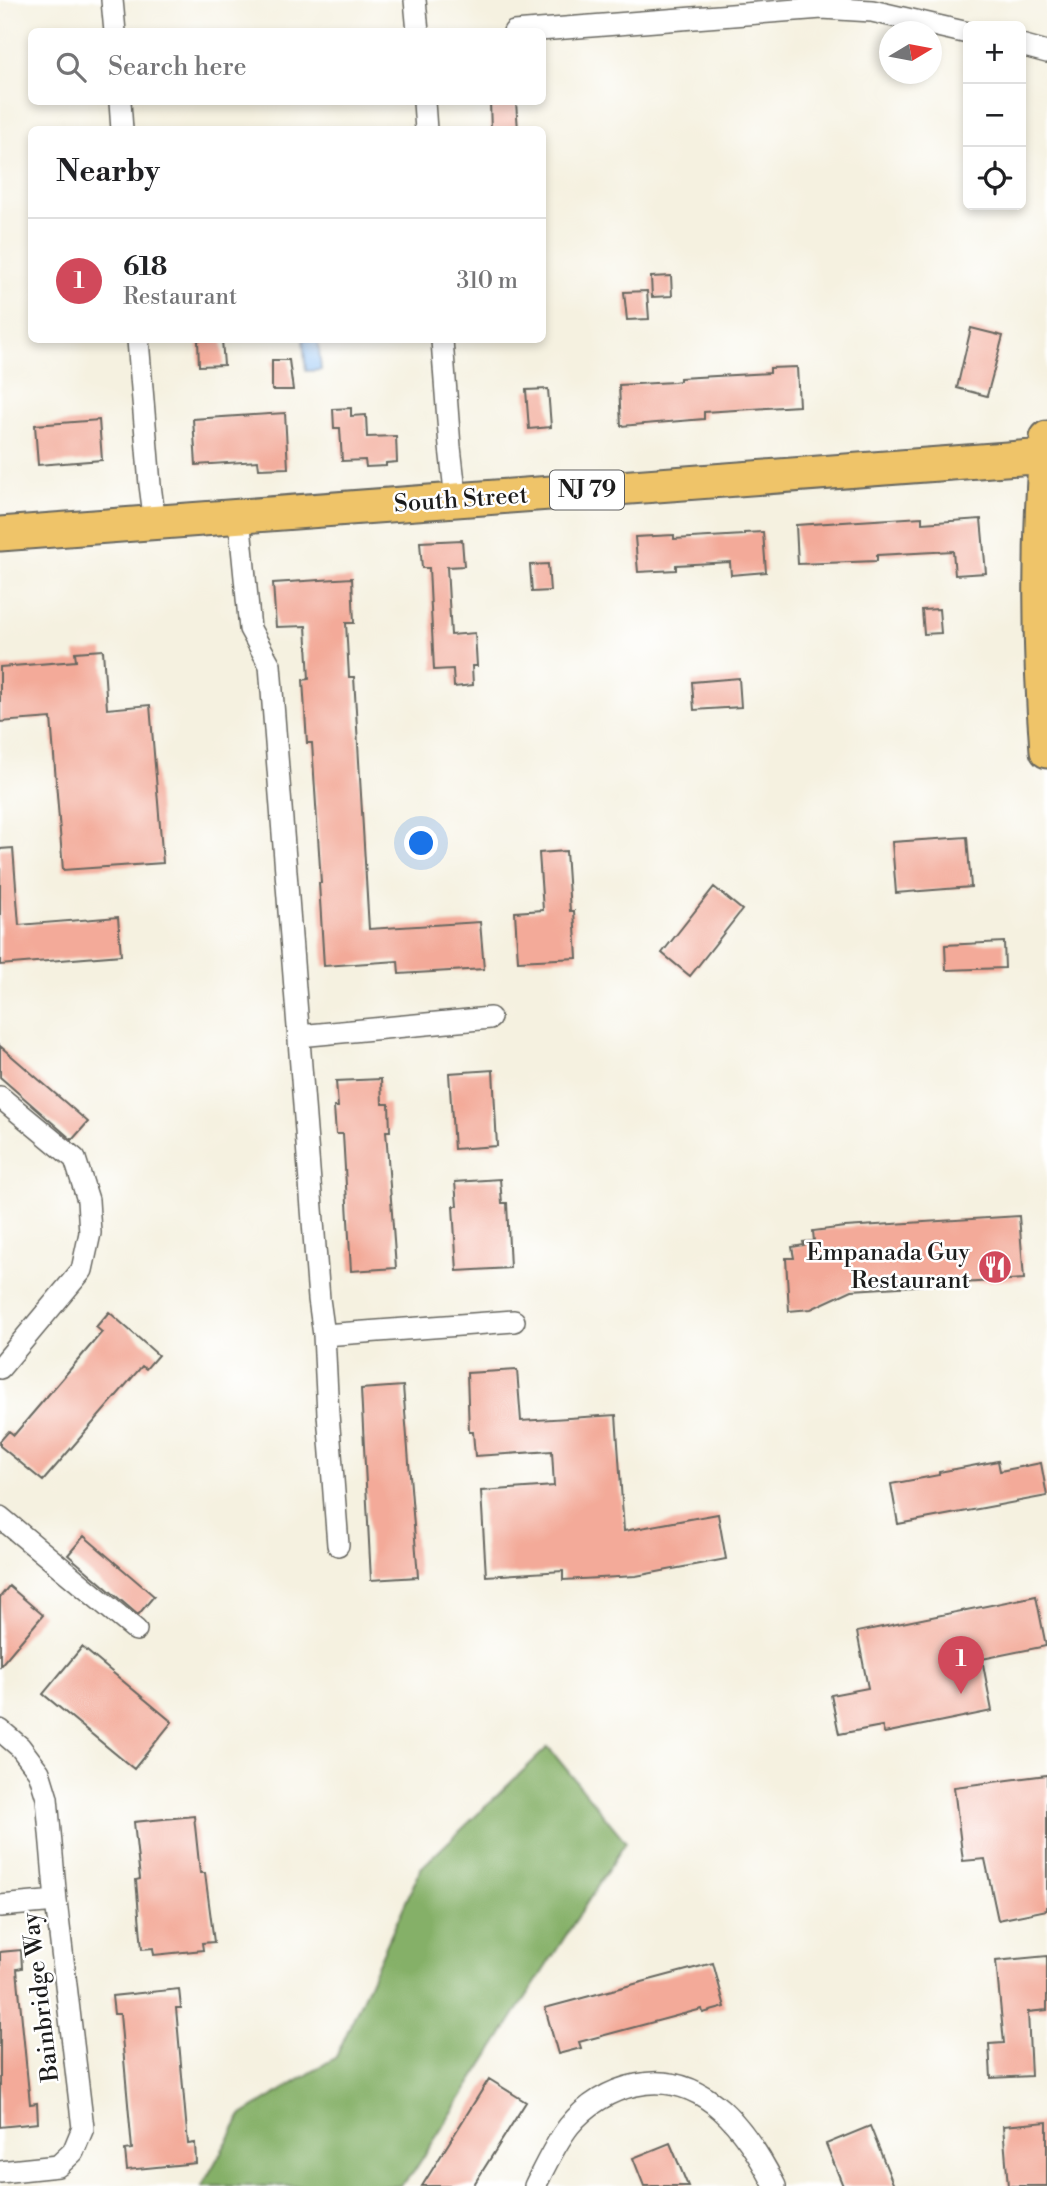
<!DOCTYPE html>
<html lang="en">
<head>
<meta charset="utf-8">
<style>
  :root { --surface:#fff; --page:#f2f2f2; --text:#202124; --muted:#757577; --line:#e0e0e0; --accent:#d1495b }
  body { margin:0; font-family:"Libre Bodoni",serif; background:var(--page); color:var(--text) }
  .controls { position:absolute; right:21px; top:21px; display:grid; overflow:hidden; border-radius:10px; box-shadow:0 4px 10px #0003 }
  .controls button { width:63px; height:63px; display:grid; place-items:center; padding:0; border:0; border-bottom:2px solid var(--line); background:var(--surface); color:var(--text); font:35px sans-serif }
  .compass { position:absolute; left:879px; top:21px; width:63px; height:63px; border-radius:50%; background:var(--surface); box-shadow:0 4px 10px #0003; rotate:80deg }
  .you { position:absolute; left:422px; top:844px; width:24px; height:24px; margin:-18px; border:5px solid #fff; border-radius:50%; background:#1a73e8; box-shadow:0 0 0 10px #1a73e833 }
  .badge { display:grid; place-items:center; width:46px; height:46px; border-radius:50%; background:var(--accent); color:#fff; font-size:23px; font-weight:700 }
  .pin { position:absolute; translate:-50% -58px; filter:drop-shadow(0 2px 4px #0008) }
  .pin::after { content:''; position:absolute; top:37px; width:24px; height:21px; background:inherit; clip-path:polygon(0 0,100% 0,50% 100%) }
  .list { margin:0; padding:0; list-style:none }
  h2 { display:flex; justify-content:space-between; align-items:center; height:91px; margin:0; padding:0 28px; font-size:30px }
  h2 small { font-size:23px; font-weight:400; color:var(--muted) }
  .list li { display:grid; grid-template-columns:46px 1fr auto; gap:21px; align-items:center; box-sizing:border-box; height:126px; padding:0 28px; border-top:2px solid var(--line) }
  .list b { display:block; font-size:26px; white-space:nowrap }
  .list p { margin:0; font-size:23px; white-space:nowrap; color:var(--muted) }
  .list em { font-size:23px; font-style:normal; color:var(--muted) }
  .icon { flex:none; width:38px; height:38px; fill:none; stroke:currentColor; stroke-width:2; stroke-linecap:round; stroke-linejoin:round }
  .map { position:relative; flex:none; width:1047px; height:2186px; overflow:hidden }
  .search { position:absolute; background:var(--surface); box-shadow:0 4px 10px #0003; left:28px; top:28px; width:518px; height:77px; display:flex; align-items:center; gap:18px; box-sizing:border-box; padding:0 24px; border-radius:10px; color:var(--muted); font-size:26px }
  .panel { position:absolute; background:var(--surface); box-shadow:0 4px 10px #0003; left:28px; top:126px; width:518px; height:217px; border-radius:10px }
  .map>svg:first-child { display:block }
  .forest { fill:#85b068; stroke:#506642; stroke-width:2 }
  .water { fill:#82baf2; stroke:#4f6b87; stroke-width:2 }
  .building { fill:#f3aa99 }
  .lines { fill:none; stroke-linecap:round; stroke-linejoin:round }
  .minor-casing { stroke:#686761; stroke-width:24 }
  .primary-casing { stroke:#686761; stroke-width:37 }
  .minor { stroke:#fff; stroke-width:21 }
  .primary { stroke:#efc469; stroke-width:33 }
  .labels { text-anchor:middle; dominant-baseline:central; stroke-width:5; stroke-linejoin:round; paint-order:stroke }
  .shield { fill:#fff; stroke:#606060; stroke-width:2 }
  .shield-label { font-size:23px; font-weight:bold; fill:#1c1c1c }
  .street-label { font-size:24px; fill:#1c1c1c; stroke:#fff }
  .poi-label { font-size:24px; fill:#1c1c1c; stroke:#fff; text-anchor:end }
</style>
</head>
<body>
<div class="map">
<svg width="1047" height="2186" viewBox="0 0 1047 2186">
  <rect width="100%" height="100%" fill="#fff"/>
  <filter id="ink" filterUnits="userSpaceOnUse"><feTurbulence type="fractalNoise" baseFrequency=".0143" numOctaves="2"/><feDisplacementMap in="SourceGraphic" scale="14" xChannelSelector="R" yChannelSelector="G"/><feConvolveMatrix kernelMatrix="1 2 1 2 8 2 1 2 1" color-interpolation-filters="sRGB"/></filter>
  <filter id="wash" filterUnits="userSpaceOnUse"><feTurbulence type="fractalNoise" baseFrequency=".00686" numOctaves="4" result="noise"/><feDisplacementMap in="SourceGraphic" scale="28" xChannelSelector="R" yChannelSelector="G"/><feGaussianBlur stdDeviation="1.57" result="paint"/><feColorMatrix in="noise" values="0 0 0 0 0 0 0 0 0 0 0 0 0 0 0 0 0 1.4 0 .05"/><feComposite in="paint" operator="in"/></filter>
  <g filter="url(#wash)">
    <rect width="100%" height="100%" fill="#f5f1e0"/>
    <!-- forest -->
    <path class="forest" d="M548,1747L626,1842L413,2173L399,2186H202L242,2115L336,2057L421,1868Z"/>
    <!-- water -->
    <path class="water" d="M303,340H318L321,370L306,371Z"/>
    <g id="blocks">
      <!-- building -->
      <path class="building" d="M490,102H516L518,130H491Z
        M671,276L672,296L652,297L651,277Z
        M647,291L649,319L627,320L624,292Z
        M971,328L1003,336L987,396L957,388Z
        M198,340H222L224,365L199,366Z
        M272,360H289L293,390H272Z
        M797,367L799,406L704,412V419L621,426L619,385L674,382L680,381V378L770,373V368Z
        M548,389L551,427L529,429L526,390Z
        M351,408V416L366,415L367,437L396,436L397,462L386,463V466L366,467L365,460L342,461L340,428H334L333,409Z
        M285,413L288,468L259,469L258,461L196,465L193,419Z
        M99,420L102,460L38,465L35,425Z
        M922,517V523L981,519L986,573L955,575L953,551L877,555V561L798,564L796,525Z
        M763,532L766,572L731,575L730,562L676,565V570L638,572L635,537L674,535V539L744,535V533Z
        M462,540L464,566L447,567L451,635L475,633L477,666H472L473,685L454,687L453,669L434,670L429,568H422L420,542Z
        M548,564L550,591L532,592L530,565Z
        M352,578L354,623H346L349,677H354L369,929L480,922L484,969L399,974L398,961L324,966L319,883H321L312,743H307L303,680L309,679L306,626L276,627L273,583Z
        M939,609L941,633L924,634L922,610Z
        M103,650L107,709L150,705L163,863L63,870L51,718L0,722V667L76,661L75,652Z
        M739,678L741,707L694,710L692,682Z
        M967,837L971,887L896,893L892,842Z
        M13,848L19,925L118,917L121,955L0,965V849Z
        M566,851L570,911H574L577,958L518,961L515,912L543,910L539,853Z
        M714,887L742,910L690,976L662,953Z
        M1004,942L1005,968L946,970L945,945Z
        M0,1046L88,1122L72,1140L0,1077Z
        M493,1070L497,1146L454,1149L449,1073Z
        M381,1079L382,1104H389L390,1131H386L396,1268L351,1271L343,1134H336L334,1107H338L336,1081Z
        M500,1179L502,1203H507L510,1268L457,1271L453,1206H457L455,1182Z
        M1019,1216L1024,1279L852,1290L811,1309L789,1311L786,1258H794L792,1247L804,1245L803,1242L814,1241L813,1231L845,1227Z
        M109,1312L158,1355L146,1369L142,1366L43,1481L0,1446V1441L9,1431L14,1435L102,1332L96,1327Z
        M517,1370L521,1421L616,1415L624,1531L718,1514L726,1559L636,1576L563,1580V1571L486,1576L481,1491L554,1486L552,1451L475,1456L473,1432H469L467,1373Z
        M403,1386L418,1577L371,1580L361,1389Z
        M998,1461L1000,1471L1041,1463L1047,1496L898,1524L891,1484L939,1475V1472Z
        M84,1536L154,1596L138,1615L68,1555Z
        M9,1586L43,1615L0,1666V1597Z
        M1036,1596L1046,1646L982,1659L992,1711L884,1733L882,1726L839,1734L831,1695L868,1688L857,1632Z
        M82,1647L172,1722L134,1769L43,1694Z
        M1047,1775V1910L998,1920L985,1859L963,1861L954,1787Z
        M194,1816L200,1873H205L214,1942L202,1943L203,1950L154,1955L153,1948L142,1949L136,1880L140,1879L134,1822Z
        M21,1950L22,1968L17,1969L30,2104L37,2103L38,2123L0,2127V1952Z
        M1047,1956V2010L1028,2012L1031,2076L991,2078L989,2044L1004,2043L996,1961Z
        M713,1963L725,2007L703,2013L702,2009L579,2042L581,2048L558,2054L545,2008Z
        M179,1989L181,2008H176L188,2144L195,2143L196,2163L127,2170L125,2150L132,2149L120,2014H114L112,1996Z
        M489,2079L526,2102L473,2186H422Z
        M1047,2122V2186H1008L1003,2126Z
        M870,2126L894,2186H843L826,2144Z
        M670,2143L688,2186H644L633,2158Z"/>
    </g>
  </g>
  <g filter="url(#ink)">
    <use href="#blocks" fill-opacity="0" stroke="#686761" stroke-width="2"/>
    <g class="lines">
      <!-- minor casing -->
      <g class="minor-casing">
        <path id="minor" d="M112,0L115,32
          M415,0L418,32
          M514,32L822,8L872,11L968,33
          M1021,45L1047,52
          M120,102L122,130
          M424,102L426,130
          M138,340L150,485L155,523
          M442,340L450,447L456,500
          M239,516L250,629L270,665L319,1299L324,1335L328,1414L338,1545
          M299,1036L490,1018
          M0,1097L75,1159L88,1200L90,1233L82,1270L0,1368
          M324,1335L514,1321
          M0,1517L136,1630
          M0,1730L20,1747L39,1772L47,1798L56,1901L83,2128L73,2152L58,2166L0,2172
          M0,1906L56,1901
          M535,2186C545,2166 555,2144 569,2126C586,2105 610,2090 636,2085C705,2070 748,2132 775,2186"/>
      </g>
      <!-- primary casing -->
      <g class="primary-casing">
        <path id="primary" d="M1047,438C1038,543 1039,646 1047,751
          M0,534L1047,456"/>
      </g>
      <!-- minor -->
      <use href="#minor" class="minor"/>
      <!-- primary -->
      <use href="#primary" class="primary"/>
    </g>
  </g>
  <!-- icons -->
  <defs>
    <g id="restaurant-disc" transform="scale(1.75)"><circle r="9.5" fill="#d1495b" stroke="#fff"/><path d="M-5-6h1v4h1v-4h1v4h1v-4h1v5L-1.5 .5V6h-2V.5L-5-1ZM5-6V6H3V1.5H1.5Q1.5-4 5-6Z" fill="#fff"/></g>
  </defs>
  <g fill-rule="evenodd">
    <use href="#restaurant-disc" x="995" y="1267"/>
  </g>
  <g class="labels">
    <!-- shield labels -->
    <rect class="shield" x="550" y="470.5" width="74" height="39" rx="5"/>
    <g class="shield-label">
      <text x="587" y="490">NJ 79</text>
    </g>
    <!-- street labels -->
    <g class="street-label">
      <text transform="translate(461 500) rotate(-4)">South Street</text>
      <text transform="translate(41 1997) rotate(-97)">Bainbridge Way</text>
    </g>
    <!-- poi labels -->
    <g class="poi-label">
      <text x="970" y="1253">Empanada Guy<tspan x="970" dy="28">Restaurant</tspan></text>
    </g>
  </g>
</svg>
<div class="controls">
<button>+</button>
<button>−</button>
<button><svg class="icon" aria-label="locate" viewBox="0 0 24 24"><circle cx="12" cy="12" r="6"/><path d="M12 2v4M12 18v4M2 12h4M18 12h4"/></svg></button>
</div>
<svg class="compass" viewBox="-18 -18 36 36"><path d="M0-13l5 13h-10z" fill="#e53935"/><path d="M0 13l5-13h-10z" fill="#757577"/></svg>
<div class="you"></div>
<div class="pin badge" style="left:961px;top:1694px">1</div>
<div class="search"><svg class="icon" aria-label="search" viewBox="0 0 24 24"><circle cx="10" cy="10" r="6"/><path d="M15 15l6 6"/></svg>Search here</div>
<section class="panel">
<h2>Nearby<small></small></h2>
<ul class="list">
<li><span class="badge">1</span><div><b>618</b><p>Restaurant</p></div><em>310 m</em></li>
</ul>
</section>
</div>
</body>
</html>
